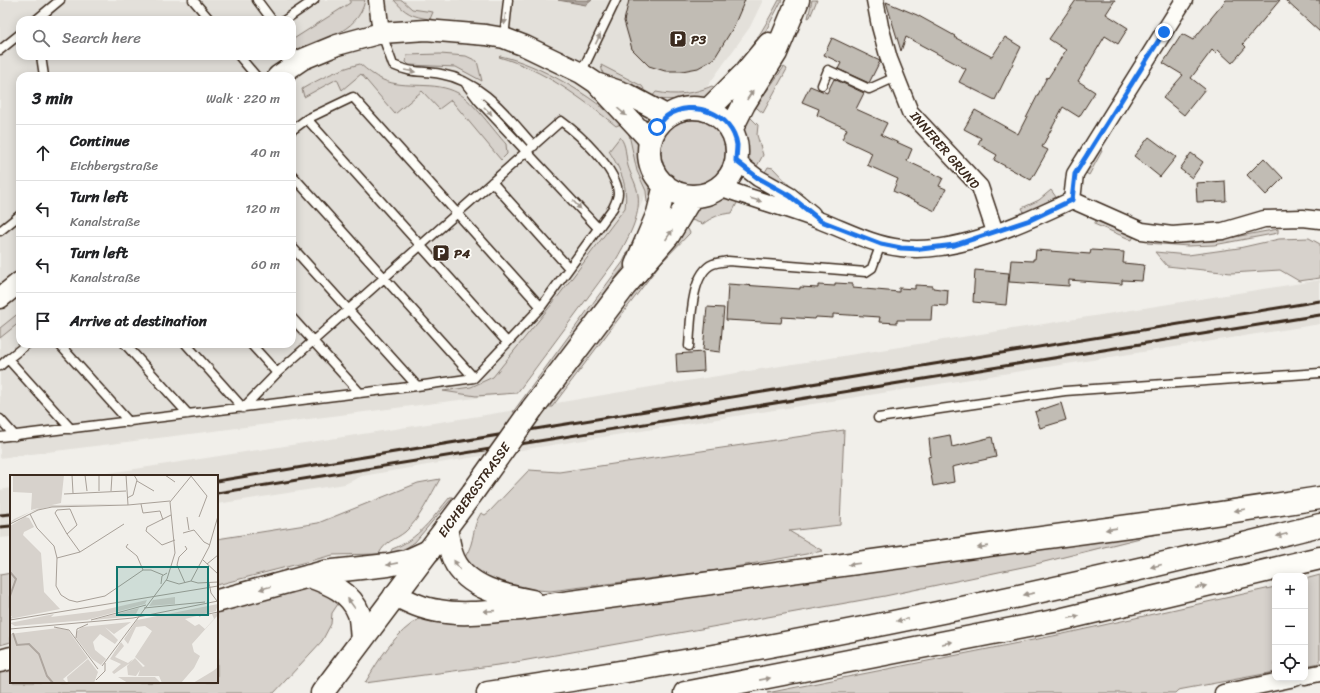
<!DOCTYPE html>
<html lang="en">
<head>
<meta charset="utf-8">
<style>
  :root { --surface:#fff; --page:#f2f2f2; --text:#202124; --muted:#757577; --line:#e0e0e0 }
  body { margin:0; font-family:Sriracha,sans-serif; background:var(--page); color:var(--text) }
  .controls { position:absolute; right:12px; bottom:12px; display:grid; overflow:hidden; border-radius:8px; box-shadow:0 2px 10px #0003 }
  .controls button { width:36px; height:36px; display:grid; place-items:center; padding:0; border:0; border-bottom:1px solid var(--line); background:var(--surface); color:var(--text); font:20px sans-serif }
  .stop { position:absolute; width:12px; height:12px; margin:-9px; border:3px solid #1a73e8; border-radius:50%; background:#fff }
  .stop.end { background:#1a73e8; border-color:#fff; box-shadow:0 1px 4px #0008 }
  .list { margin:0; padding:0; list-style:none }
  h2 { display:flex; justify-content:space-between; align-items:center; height:52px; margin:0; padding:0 16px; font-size:17px }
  h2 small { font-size:13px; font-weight:400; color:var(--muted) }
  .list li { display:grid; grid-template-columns:26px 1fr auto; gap:12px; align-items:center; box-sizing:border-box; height:56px; padding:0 16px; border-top:1px solid var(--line) }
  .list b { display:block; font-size:15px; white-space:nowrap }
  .list p { margin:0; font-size:13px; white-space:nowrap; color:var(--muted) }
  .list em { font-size:13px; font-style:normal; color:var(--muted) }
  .icon { flex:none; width:22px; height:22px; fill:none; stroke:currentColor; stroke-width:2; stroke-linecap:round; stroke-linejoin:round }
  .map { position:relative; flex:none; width:1320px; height:693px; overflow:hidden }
  .search { position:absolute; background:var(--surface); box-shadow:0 2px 10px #0003; left:16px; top:16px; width:280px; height:44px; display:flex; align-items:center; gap:10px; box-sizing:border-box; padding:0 14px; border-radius:12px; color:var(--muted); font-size:15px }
  .panel { position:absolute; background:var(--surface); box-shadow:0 2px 10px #0003; left:16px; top:72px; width:280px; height:276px; border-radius:12px }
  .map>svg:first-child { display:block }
  .built { fill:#e3e0da; fill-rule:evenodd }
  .green { fill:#d7d2cc; stroke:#897e75 }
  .water { fill:#aea69f; stroke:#80746b }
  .building { fill:#c1bcb4; stroke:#3b2a1e }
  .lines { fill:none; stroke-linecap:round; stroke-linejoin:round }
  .service-casing { stroke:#3b2a1e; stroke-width:11 }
  .minor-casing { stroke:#3b2a1e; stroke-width:19 }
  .tertiary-casing { stroke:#3b2a1e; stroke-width:23 }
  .secondary-casing { stroke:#3b2a1e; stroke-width:25 }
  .trunk-casing { stroke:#3b2a1e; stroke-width:25 }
  .service { stroke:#fdfcf7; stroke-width:8 }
  .minor { stroke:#fdfcf7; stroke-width:16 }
  .tertiary { stroke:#fdfcf7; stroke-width:20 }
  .secondary { stroke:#fdfcf7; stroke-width:22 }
  .trunk { stroke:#fdfcf7; stroke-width:22 }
  .rail { stroke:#3b2a1e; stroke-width:3 }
  .secondary-bridge-casing { stroke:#3b2a1e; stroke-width:25; stroke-linecap:butt }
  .secondary-bridge { stroke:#fdfcf7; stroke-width:22 }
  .oneway { fill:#9c938a }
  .route { stroke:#1a73e8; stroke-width:5 }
  .labels { text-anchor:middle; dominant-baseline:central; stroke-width:3.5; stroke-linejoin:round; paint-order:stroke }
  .poi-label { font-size:13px; font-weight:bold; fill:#3b2a1e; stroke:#fdfcf7; text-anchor:start }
  .street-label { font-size:13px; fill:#3b2a1e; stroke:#fdfcf7 }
  .inset-river { fill:none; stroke:#aea69f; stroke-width:2 }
  .inset-road { fill:none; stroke:#a8a098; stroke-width:1 }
  .view { fill:#0f766e; fill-opacity:0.15; stroke:#0f766e; stroke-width:2 }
  .inset-edge { fill:none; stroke:#3b2a1e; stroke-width:2 }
</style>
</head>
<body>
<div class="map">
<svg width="1320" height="693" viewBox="0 0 1320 693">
  <rect width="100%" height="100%" fill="#f1efea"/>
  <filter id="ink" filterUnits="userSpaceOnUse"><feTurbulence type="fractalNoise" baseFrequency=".025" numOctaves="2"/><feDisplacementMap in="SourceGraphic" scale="8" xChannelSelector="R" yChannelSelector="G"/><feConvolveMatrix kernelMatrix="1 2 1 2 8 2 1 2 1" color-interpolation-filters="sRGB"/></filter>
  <g filter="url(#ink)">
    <!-- built -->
    <path class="built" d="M0,0H763L750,27L702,94L663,100L632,136L638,166L648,190L630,228L532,366L499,395L0,458ZM20,20H292V56H20ZM20,76H292V344H20Z
      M1320,280V324L457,460L362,476L345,484L217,504V476H90L479,416L674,383Z
      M11,488V537L0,538V490Z"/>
    <!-- green -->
    <path class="green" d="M350,0H365C359,34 317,40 292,54V40L350,3Z
      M394,0H402L412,9L433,12L430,19C413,17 405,13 394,0Z
      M779,0H782L761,40L725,84L723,78C748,57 764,28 779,0Z
      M812,0H817L810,17L808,18Z
      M440,54L466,56L477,61L482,81L456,67L409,65L406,62L407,55Z
      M500,56C537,63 595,97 621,124L616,126C580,97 544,70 499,57Z
      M360,64C367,70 374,76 383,80C406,90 434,80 458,93C473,101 494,131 506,144L507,154L501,160L451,100L439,109L422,91L395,114L361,74L342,90L337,79L304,97L302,89C321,78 339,69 360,64Z
      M601,65L642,86L644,89L641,94L603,74Z
      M784,67L787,69L763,113L752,104L766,92Z
      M712,86L718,90L707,100C688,97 670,102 651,98L656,92C676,96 693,94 712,86Z
      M747,114L758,125L757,135L763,155L756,168C742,152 742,134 747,114Z
      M661 152a32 32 0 1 1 64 0a32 32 0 1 1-64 0Z
      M628,130L636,137L642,170L650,190L651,205L647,202L646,191L637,171Z
      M620,137C627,146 625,155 628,166C631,176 637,185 638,195C641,217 627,240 617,258L517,393L476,396L443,391L471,387L493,377L556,299L625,208C628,186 621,170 609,151Z
      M1097,148L1102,151L1089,175L1084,172Z
      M768,167L773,168L793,189L764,174Z
      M1051,190L1056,197L1025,214L1022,208L1039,200Z
      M728,198L739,199L732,213C720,214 712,217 703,224L686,218L694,208Z
      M646,214L626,264L516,412H513L623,262Z
      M1096,221L1134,236L1132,240L1094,224Z
      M682,228L688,229L690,233L660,264L552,407H549Z
      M1278,229V233L1214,245L1188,246L1147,243L1148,240L1171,242L1213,241Z
      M1309,238L1320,244V278L1299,281L1280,270L1231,273L1167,266L1155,252L1188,255L1239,248L1279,239Z
      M20,312V322L0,338V328Z
      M844,430L840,525L789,531L823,551L718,570L550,591C519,589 485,583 465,557C476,540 471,528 481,513L485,515L489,512L529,470L559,472Z
      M440,479C430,496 420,519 405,532C395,540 385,541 379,554L333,555L217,585V539L318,523L418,483Z
      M450,497H453L415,542L406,548L390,554L392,549C418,540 433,517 450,497Z
      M1204,522L1032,565L885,596L505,664L365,683C380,658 395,632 421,618Z
      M11,573V642L0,645V575Z
      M1320,575V663L1305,666V579Z
      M305,582L342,598L332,613L331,624L322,641L274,693H0V665L11,662V682H217V606Z
      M1275,587V672L1178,690L1175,693H767L1063,634Z"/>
    <!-- water -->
    <path class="water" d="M558,0H592L586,5Z"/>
    <!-- building -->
    <path class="building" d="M629,0H745L733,28L714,59L698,68L682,71H665L649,66L632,49L624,21Z
      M1076,0H1115L1106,14L1128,28L1118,44L1105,36L1078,81L1095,92L1079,117L1063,107L1042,147L1048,150L1031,180L994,160L997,155L978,144L981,138L964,129L975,110L1018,134L1047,77L1048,78L1066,50L1049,39Z
      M1226,0H1280L1243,44L1246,47L1232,63L1218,50L1215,53L1212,50L1191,78L1205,89L1184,115L1163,98L1183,75L1163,63L1182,34L1193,40Z
      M1285,0H1320V32Z
      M886,2L917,15L955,36L954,37L992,57L1005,37L1021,47L995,100L959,82L966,69L906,37L901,51Z
      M832,38L880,61L869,83L838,69L841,63L824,55Z
      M834,79L864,93L856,109L887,123L881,135L912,149L907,161L943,178L939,186L946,189L935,211L893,191L898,179L867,165L872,153L842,139L847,129L817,115L819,109L802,102L810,86L827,93Z
      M1149,137L1176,157L1160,177L1134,156Z
      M1191,153L1203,162L1192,178L1180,169Z
      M1264,158L1283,178L1266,195L1247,175Z
      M1225,181L1226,201L1197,202L1196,183Z
      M1036,250L1090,254L1091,250L1124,252L1123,263L1144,265L1142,281L1122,280V284L1069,280V286L1009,282L1011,260L1033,261V259H1035Z
      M975,270L1009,273L1006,305L973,302Z
      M835,283L853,284V288L899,292V288L915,289V285L933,286V288L948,290L947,306L932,305L931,320H897V323L879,322L880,317L833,314V318L816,317L815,319L782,317L781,323L726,320L728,284L800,289V287L818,288V285L835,286Z
      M707,307L724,308L720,352L703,350Z
      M703,352L704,371L677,373L676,354Z
      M1061,403L1066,420L1040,428L1035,412Z
      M950,435L952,447L992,437L996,457L952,467L954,482L933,486L928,457L931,456L929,439Z"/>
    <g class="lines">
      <!-- service casing -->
      <g class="service-casing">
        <path id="service" d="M193,0L210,20
          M257,0L272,20
          M36,20L60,0
          M285,20L314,0
          M382,34L393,65C413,74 421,70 441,74C482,81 507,116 534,146
          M504,38L508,0
          M0,50L20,34
          M41,56L44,76
          M239,56L256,76
          M581,73L616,0
          M466,84L479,101L598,228
          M822,85L828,70L869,89L896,77
          M307,119L507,342
          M292,130L307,119L353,97L541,307
          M292,175L474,378
          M492,182L569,268
          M0,231L20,215
          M292,247L417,386
          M292,318L360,393
          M59,344L129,422
          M125,344L188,414
          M251,344L277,373
          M689,346C691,325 690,273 713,264C718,262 724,262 728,261L866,272L872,268L881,244
          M8,359L27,344
          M0,366L8,359L71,429
          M878,418L1065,391L1320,373
          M0,419L15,436
          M0,437L417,386L474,378L541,307L613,208C615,204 618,198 618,193C617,169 579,134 561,121L277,373L243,408L186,344"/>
      </g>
      <!-- minor casing -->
      <g class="minor-casing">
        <path id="minor" d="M377,0L381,33
          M875,0L880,26L889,59L910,112L980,187L995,232
          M736,161L758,178L790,196L812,214
          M719,187C753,199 787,208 821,221C847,231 873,245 901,248C955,255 1024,223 1072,200
          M1072,200L1142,231L1172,235L1223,231L1264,219L1303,218L1320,220
          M1072,200L1075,174L1184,0
          M1305,676L1320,673
          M1223,693L1295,678"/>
      </g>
      <!-- tertiary casing -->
      <g class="tertiary-casing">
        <path id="tertiary" d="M278,76L303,59L337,45L381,33L426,30L486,35L504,38L525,46L581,73L596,83L625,93L668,116
          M596,83L650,141
          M0,298L20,282"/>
      </g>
      <!-- secondary casing -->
      <g class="secondary-casing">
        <path id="secondary" d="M649 152a44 44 0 1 1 88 0a44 44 0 1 1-88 0Z
          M708,110L745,73L769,44
          M731,130L744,104L776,53L798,0
          M636,265L658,213L665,185
          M532,409L625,286L668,236L692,196
          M322,693L473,492"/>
      </g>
      <!-- trunk casing -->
      <g class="trunk-casing">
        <path id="trunk" d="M446,527C448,538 449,550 454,560C467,588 505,596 532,601
          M309,576C329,583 351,592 359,614C361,621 361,631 362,639
          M395,595C409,602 423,609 439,611C465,616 494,611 520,609L1188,518L1320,498
          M217,601L324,572L388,565L407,561L429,551
          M0,661L11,658
          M488,693C768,651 1046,595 1320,525
          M685,693L1059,620L1320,558"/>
      </g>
      <!-- service -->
      <use href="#service" class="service"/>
      <!-- minor -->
      <use href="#minor" class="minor"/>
      <!-- tertiary -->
      <use href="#tertiary" class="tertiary"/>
      <!-- secondary -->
      <use href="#secondary" class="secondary"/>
      <!-- trunk -->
      <use href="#trunk" class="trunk"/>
      <!-- rail -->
      <path class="rail" d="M217,481L1320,301
        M217,493L1320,315
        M0,515L11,514
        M0,527L11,526"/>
      <!-- secondary-bridge casing -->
      <g class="secondary-bridge-casing">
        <path id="secondary-bridge" d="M473,492L532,409"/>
      </g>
      <!-- secondary-bridge -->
      <use href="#secondary-bridge" class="secondary-bridge"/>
    </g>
    <!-- one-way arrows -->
    <defs><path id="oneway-solid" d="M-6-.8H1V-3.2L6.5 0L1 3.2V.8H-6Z"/></defs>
    <g class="oneway">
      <use href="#oneway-solid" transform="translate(505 19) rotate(96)"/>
      <use href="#oneway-solid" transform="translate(598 39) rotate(-65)"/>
      <use href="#oneway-solid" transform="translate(410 71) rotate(10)"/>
      <use href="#oneway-solid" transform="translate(750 95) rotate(-57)"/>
      <use href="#oneway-solid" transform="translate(488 111) rotate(46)"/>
      <use href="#oneway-solid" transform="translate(622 112) rotate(41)"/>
      <use href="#oneway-solid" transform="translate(756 200) rotate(17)"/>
      <use href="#oneway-solid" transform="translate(577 205) rotate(47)"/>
      <use href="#oneway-solid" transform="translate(669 235) rotate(-56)"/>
      <use href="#oneway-solid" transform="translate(1240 510) rotate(171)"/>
      <use href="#oneway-solid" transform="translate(1111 529) rotate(172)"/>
      <use href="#oneway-solid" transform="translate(1282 535) rotate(166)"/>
      <use href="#oneway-solid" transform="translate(983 547) rotate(172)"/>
      <use href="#oneway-solid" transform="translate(392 564) rotate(169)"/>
      <use href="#oneway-solid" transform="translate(854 564) rotate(173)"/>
      <use href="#oneway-solid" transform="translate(457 565) rotate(-124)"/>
      <use href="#oneway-solid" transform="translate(1156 566) rotate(166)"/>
      <use href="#oneway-solid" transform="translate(1201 587) rotate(-13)"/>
      <use href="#oneway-solid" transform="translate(265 588) rotate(165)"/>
      <use href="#oneway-solid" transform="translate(1029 594) rotate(169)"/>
      <use href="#oneway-solid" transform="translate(351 603) rotate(-126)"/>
      <use href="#oneway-solid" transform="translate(489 611) rotate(176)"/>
      <use href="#oneway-solid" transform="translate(1074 617) rotate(-13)"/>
      <use href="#oneway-solid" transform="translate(902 620) rotate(168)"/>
      <use href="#oneway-solid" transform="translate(947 643) rotate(-11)"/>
      <use href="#oneway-solid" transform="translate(765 679) rotate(-11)"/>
    </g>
  </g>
  <g class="lines" filter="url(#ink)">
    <!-- route -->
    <path class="route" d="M657,127C660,124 663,119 667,116C693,98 733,114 737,145C737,150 736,156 736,161L758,178L790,196L821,221L881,244L901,248L921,249L955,245L1030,220L1072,200L1075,174L1164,32"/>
  </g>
  <!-- icons -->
  <defs>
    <g id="parking-square" transform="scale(0.9)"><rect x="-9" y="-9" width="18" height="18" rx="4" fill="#3b2a1e" stroke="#fdfcf7"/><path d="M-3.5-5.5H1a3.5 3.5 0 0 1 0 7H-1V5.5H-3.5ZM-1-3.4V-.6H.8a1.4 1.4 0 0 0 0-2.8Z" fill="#fff"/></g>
  </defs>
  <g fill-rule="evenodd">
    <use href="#parking-square" x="678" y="39"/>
    <use href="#parking-square" x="441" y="253"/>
  </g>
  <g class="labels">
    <!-- poi labels -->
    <g class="poi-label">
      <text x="691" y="39">P3</text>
      <text x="454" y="253">P4</text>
    </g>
    <!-- street labels -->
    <g class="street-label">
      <text transform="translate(945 150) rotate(49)">INNERER GRUND</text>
      <text transform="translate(474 490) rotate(-54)">EICHBERGSTRASSE</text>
    </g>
  </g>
  <!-- overview -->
  <g transform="translate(10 475)">
    <rect width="208" height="208" fill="#f1efea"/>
    <path d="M54,0L51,28L42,30L116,29L39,32L20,37L0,48L4,44L29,33L21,35L22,18L3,17V1ZM15,42L19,43L24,52L14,57L13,60L31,78L34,117L50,134L0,144L2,141H0V51ZM165,122V129L139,131L143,125ZM137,125L135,129L77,145L5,151L0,148L44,139L41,142L89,136ZM208,129L206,136L175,144L185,151L189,149L195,154L204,144L202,139L208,138V140L182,169L184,177L190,181L184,193L171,208H152L149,201H128L130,195L126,201L118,200L117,191L125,183L133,192L135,191L125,182L142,156L135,151L126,152L118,169L114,164L127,145ZM129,133L125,141L83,145ZM121,147L104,159L95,152L108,165L105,169L90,159L83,167L85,175L96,184L91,190L82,184L66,163V157L72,152ZM48,153L58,155L78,183L53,204L57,208H0V159ZM111,167L114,171L105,182L118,188L123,184L120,188L104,199L102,197L111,189L100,184ZM78,184L88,197L84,208H58L57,202ZM208,192V208H183L203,196ZM108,202H145L151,208H118Z" fill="#d7d2cc"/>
    <path class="inset-river" d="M0,97L6,104L0,121M3,158L7,170L19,169L29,179L37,201L43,208"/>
    <path class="inset-road" d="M62,0L63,18M75,0L77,16M89,0V16M116,0L118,30M155,0L165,7M181,1L197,21L189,42M127,6L144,16M101,16L102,0M54,19L116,16M117,23L123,20L127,5L124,0M131,29L133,38L150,36L153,45M20,39L27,53L44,71L47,83L46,111L51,120L59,125L67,127L95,121L133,95H141L153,100M161,40L137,52L136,56L152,70L165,65M177,42L179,55M0,49L28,35L42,32L118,30L160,26M173,58L184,55L194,67L200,70M57,59L45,38L47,35L60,34L67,50L57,59L70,77M118,69L116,72L127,81L133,95M175,71L177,74L169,82L167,90L175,108M47,83L70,77L114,49M193,85L208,99M197,89L208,80M156,105L169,109L181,106L199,72L208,41M181,106L188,108L208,107M199,108L201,118L207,126M151,109L152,101L157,98M134,133L195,127M189,141L208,137M0,145L208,111M81,145L136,130M44,152L59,155L88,194M0,154L123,143L208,126M66,163L67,154L78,149M92,191L157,104L165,78L160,27L182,0M86,205L95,196V188"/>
    <path class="view" d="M107,92H198V140H107Z"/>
    <rect width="208" height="208" class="inset-edge"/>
  </g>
</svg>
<div class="controls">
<button>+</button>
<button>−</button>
<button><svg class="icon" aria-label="locate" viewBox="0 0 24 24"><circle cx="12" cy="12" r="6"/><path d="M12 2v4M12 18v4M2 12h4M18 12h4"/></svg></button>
</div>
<div class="stop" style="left:657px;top:127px"></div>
<div class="stop end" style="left:1164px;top:32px"></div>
<div class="search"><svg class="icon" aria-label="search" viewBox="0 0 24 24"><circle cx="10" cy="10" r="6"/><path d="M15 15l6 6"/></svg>Search here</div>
<section class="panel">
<h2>3 min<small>Walk · 220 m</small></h2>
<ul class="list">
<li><svg class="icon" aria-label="ahead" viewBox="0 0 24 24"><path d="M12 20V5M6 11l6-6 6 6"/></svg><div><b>Continue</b><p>Eichbergstraße</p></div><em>40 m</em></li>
<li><svg class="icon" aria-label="left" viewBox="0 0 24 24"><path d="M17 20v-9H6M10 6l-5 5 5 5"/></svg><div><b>Turn left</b><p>Kanalstraße</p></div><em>120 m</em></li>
<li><svg class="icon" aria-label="left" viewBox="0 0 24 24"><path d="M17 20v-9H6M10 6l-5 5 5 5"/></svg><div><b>Turn left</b><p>Kanalstraße</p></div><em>60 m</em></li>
<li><svg class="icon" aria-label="arrive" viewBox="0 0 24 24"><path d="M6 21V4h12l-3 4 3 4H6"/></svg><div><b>Arrive at destination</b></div></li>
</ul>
</section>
</div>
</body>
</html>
